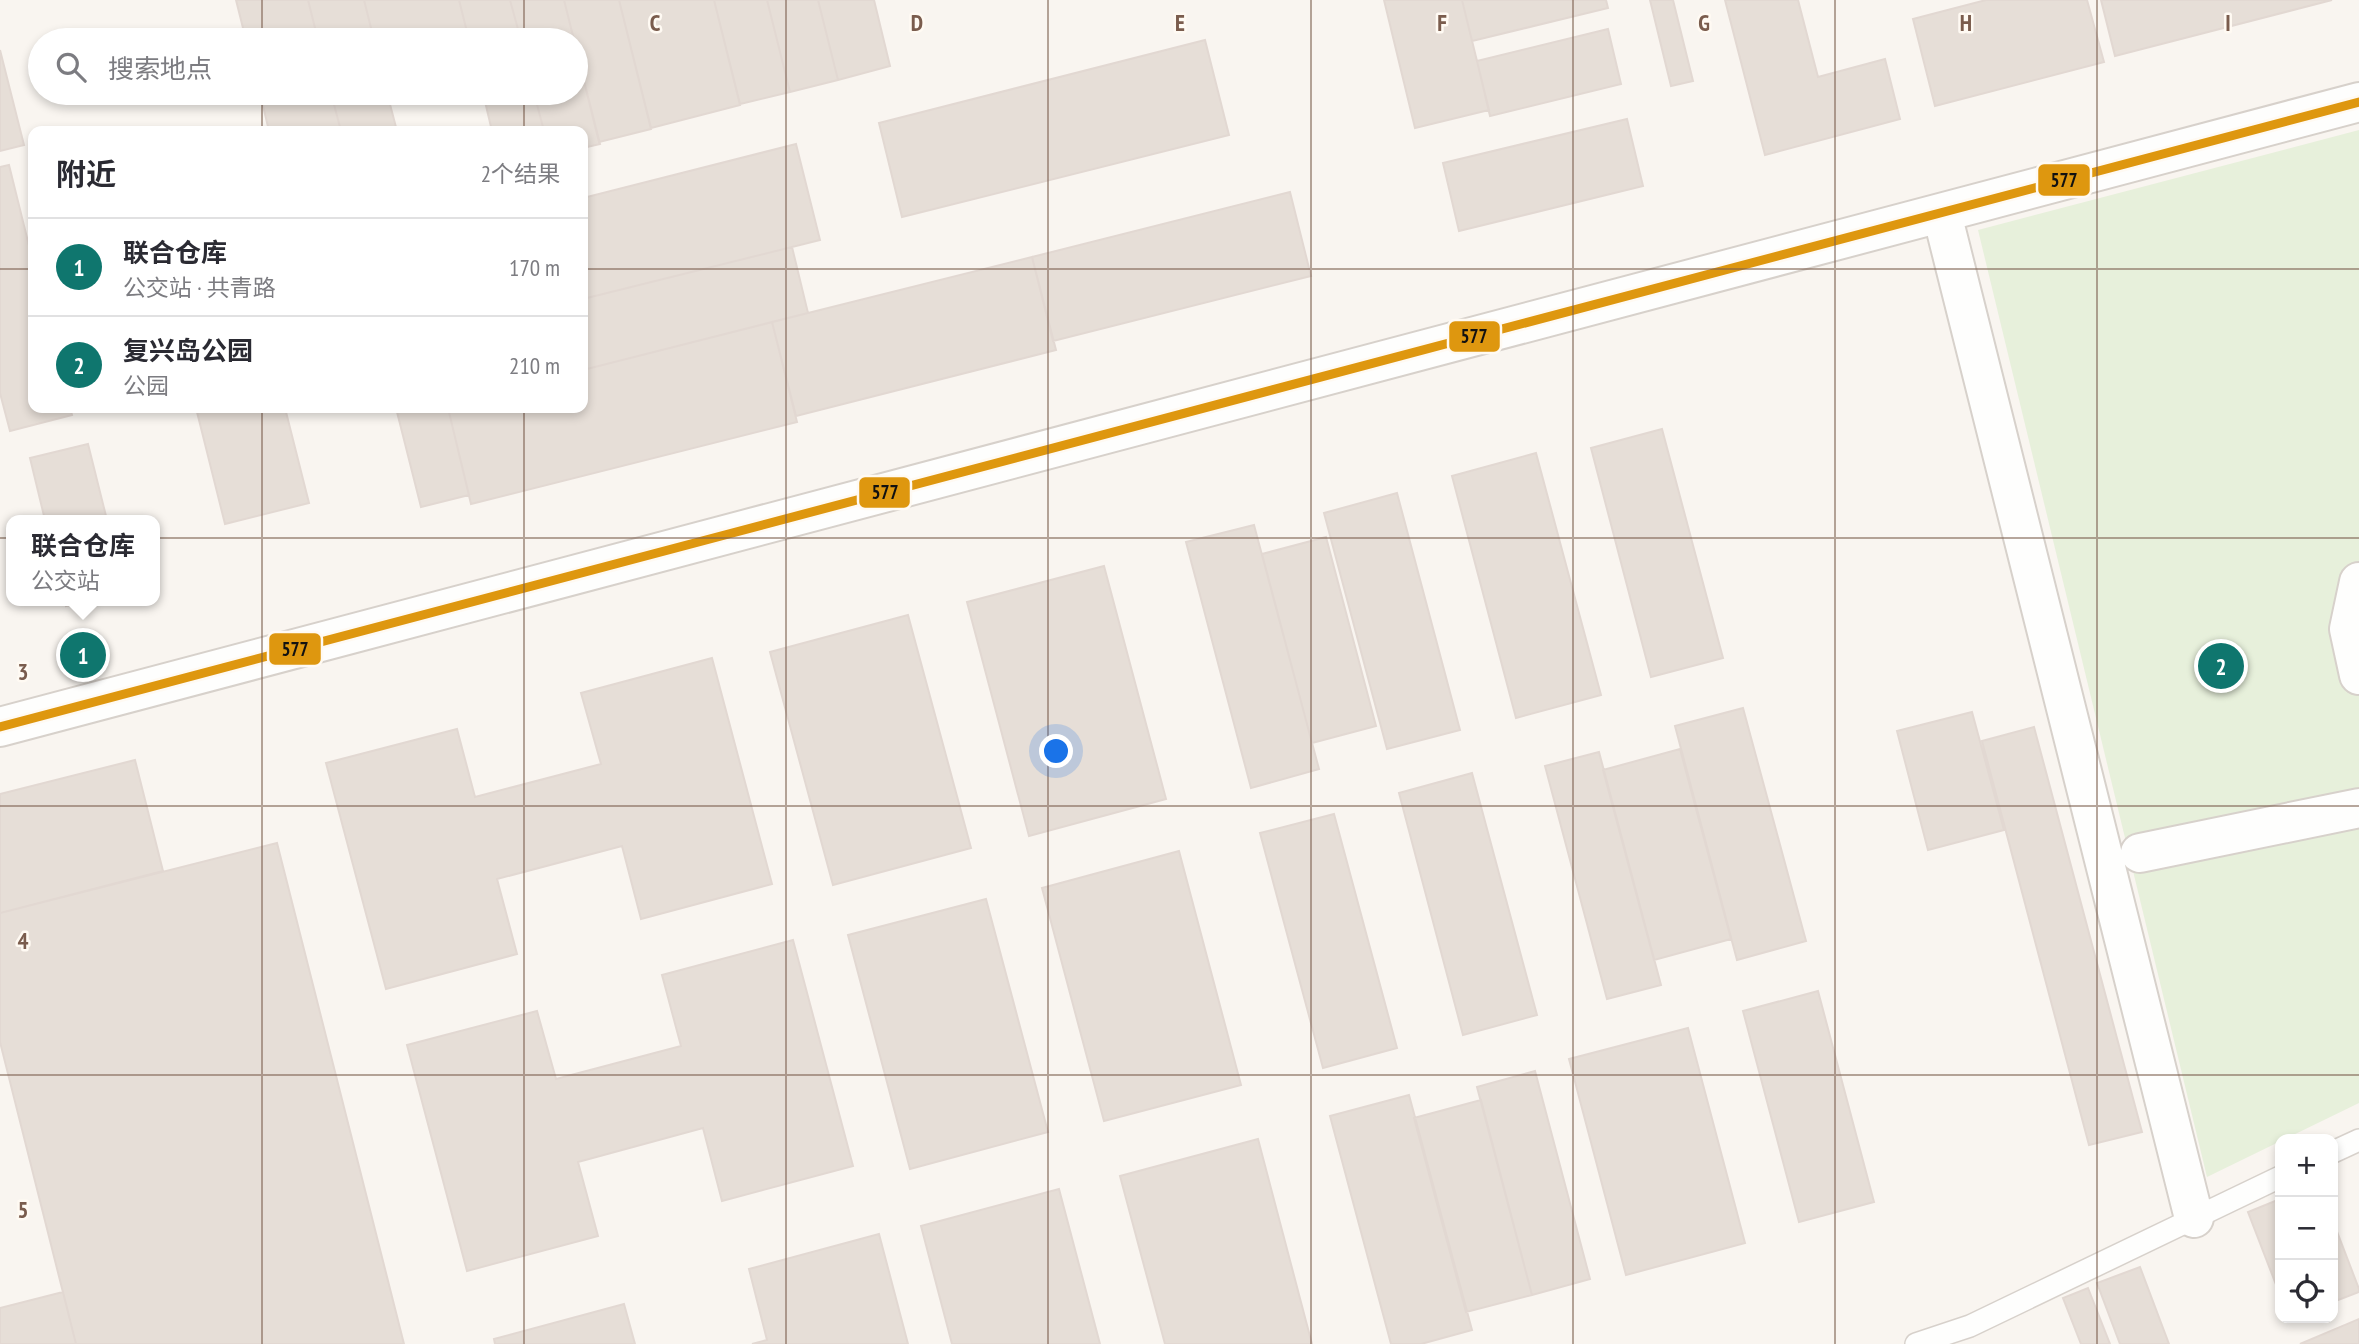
<!DOCTYPE html>
<html lang="zh">
<head>
<meta charset="utf-8">
<style>
  :root { --surface:#fff; --page:#f7f7f7; --text:#2b2b33; --muted:#7c7c81; --line:#e1e1e2; --accent:#0f766e }
  body { margin:0; font-family:"PT Sans Narrow","Noto Sans SC",sans-serif; background:var(--page); color:var(--text) }
  .controls { position:absolute; right:21px; bottom:21px; display:grid; overflow:hidden; border-radius:14px; box-shadow:0 4px 10px #0003 }
  .controls button { width:63px; height:63px; display:grid; place-items:center; padding:0; border:0; border-bottom:2px solid var(--line); background:var(--surface); color:var(--text); font:35px sans-serif }
  .you { position:absolute; left:1057px; top:752px; width:24px; height:24px; margin:-18px; border:5px solid #fff; border-radius:50%; background:#1a73e8; box-shadow:0 0 0 10px #1a73e833 }
  .badge { display:grid; place-items:center; width:46px; height:46px; border-radius:50%; background:var(--accent); color:#fff; font-size:23px; font-weight:700 }
  .pin { position:absolute; translate:-50% -50%; border:4px solid #fff; box-shadow:0 2px 7px #0006 }
  .popup { position:absolute; left:6px; top:515px; width:154px; height:91px; box-sizing:border-box; display:grid; place-content:center; border-radius:14px; background:var(--surface); filter:drop-shadow(0 2px 5px #0005); font-size:23px; white-space:nowrap; color:var(--muted) }
  .popup b { font-size:26px; color:var(--text) }
  .popup::after { content:''; position:absolute; left:50%; top:100%; margin-left:-14px; border:14px solid transparent; border-top-color:var(--surface) }
  .list { margin:0; padding:0; list-style:none }
  h2 { display:flex; justify-content:space-between; align-items:center; height:91px; margin:0; padding:0 28px; font-size:30px }
  h2 small { font-size:23px; font-weight:400; color:var(--muted) }
  .list li { display:grid; grid-template-columns:46px 1fr auto; gap:21px; align-items:center; box-sizing:border-box; height:98px; padding:0 28px; border-top:2px solid var(--line) }
  .list b { display:block; font-size:26px; white-space:nowrap }
  .list p { margin:0; font-size:23px; white-space:nowrap; color:var(--muted) }
  .list em { font-size:23px; font-style:normal; color:var(--muted) }
  .icon { flex:none; width:38px; height:38px; fill:none; stroke:currentColor; stroke-width:2; stroke-linecap:round; stroke-linejoin:round }
  .map { position:relative; flex:none; width:2359px; height:1344px; overflow:hidden }
  .search { position:absolute; background:var(--surface); box-shadow:0 4px 10px #0003; left:28px; top:28px; width:560px; height:77px; display:flex; align-items:center; gap:18px; box-sizing:border-box; padding:0 24px; border-radius:38px; color:var(--muted); font-size:26px }
  .panel { position:absolute; background:var(--surface); box-shadow:0 4px 10px #0003; left:28px; top:126px; width:560px; height:287px; border-radius:14px }
  .map>svg:first-child { display:block }
  .green { fill:#e7f0db }
  .building { fill:#e6ded7; stroke:#e2d8d2; stroke-width:2 }
  .lines { fill:none; stroke-linecap:round; stroke-linejoin:round }
  .service-casing { stroke:#d7d1cb; stroke-width:24 }
  .minor-casing { stroke:#d7d1cb; stroke-width:42 }
  .tertiary-casing { stroke:#d7d1cb; stroke-width:42 }
  .service { stroke:#fefefd; stroke-width:21 }
  .minor { stroke:#fefefd; stroke-width:38 }
  .tertiary { stroke:#fefefd; stroke-width:38 }
  .bus-1-casing { stroke:#fffaf3; stroke-width:14 }
  .bus-1 { stroke:#de970f; stroke-width:9 }
  .grid { fill:none; stroke:#7a5c4d; stroke-width:2; stroke-opacity:0.55 }
  .grid-label { font-size:23px; text-anchor:middle; font-weight:bold; fill:#7a5c4d; stroke:#fffaf3; stroke-width:5; stroke-linejoin:round; paint-order:stroke }
  .line-badge { stroke:#fffaf3; stroke-width:2.5 }
  .pale-badge-label { font-size:19px; text-anchor:middle; font-weight:bold; fill:#111 }
</style>
</head>
<body>
<div class="map">
<svg width="2359" height="1344" viewBox="0 0 2359 1344">
  <rect width="100%" height="100%" fill="#f9f5f0"/>
  <!-- green -->
  <path class="green" d="M2359,130V1103L2207,1177L1978,230Z"/>
  <!-- building -->
  <path class="building" d="M236,0H308L318,40H246Z
    M308,0H364L374,40H318Z
    M364,0H459L469,40H374Z
    M459,0H510L521,40H469Z
    M510,0H564L574,40H521Z
    M564,0H619L651,129L599,142L576,49V40H574Z
    M619,0H714L740,105L651,128Z
    M714,0H767L790,92L740,104Z
    M767,0H818L838,80L790,92Z
    M818,0H874L890,66L838,80Z
    M1384,0H1462L1489,110L1415,128Z
    M1462,0H1606L1608,8L1472,41Z
    M1650,0H1673L1693,81L1671,86Z
    M1725,0H1798L1818,77L1885,59L1900,119L1765,155Z
    M1986,0H2087L2104,62L1935,106L1913,19Z
    M2101,0H2332L2115,56Z
    M1608,29L1621,84L1490,116L1477,61Z
    M1205,40L1229,135L902,217L879,123Z
    M576,49L600,144L583,148V131H544L534,93H576Z
    M0,50L24,145L0,151Z
    M260,93H331L341,131H269Z
    M331,93H387L397,131H341Z
    M387,93H430L390,103Z
    M483,93H534L544,131H492Z
    M1627,119L1643,186L1459,231L1443,163Z
    M796,144L820,240L583,299V198Z
    M9,165L33,262V408H70L72,415L10,431L0,393V167Z
    M1290,192L1311,276L1053,341L1032,257Z
    M792,247L808,313L583,370V299Z
    M1032,257L1056,350L796,416L772,322Z
    M772,322L797,422L471,504L448,408H583V370Z
    M196,408H285L309,503L225,524Z
    M396,408H448L469,495L421,507Z
    M1662,429L1723,658L1651,677L1591,448Z
    M88,444L107,520H45L30,458Z
    M1536,453L1601,695L1516,718L1452,476Z
    M1397,493L1460,730L1387,749L1324,513Z
    M1254,525L1319,769L1251,788L1186,542Z
    M1326,537L1376,726L1312,743L1262,554Z
    M1104,566L1166,799L1029,836L967,602Z
    M65,601H86L66,606Z
    M908,615L971,848L833,885L770,652Z
    M712,658L772,884L641,919L622,846L497,879L517,954L386,989L326,763L457,729L475,797L601,764L581,693Z
    M1743,708L1806,941L1737,960L1675,726Z
    M1972,712L2004,830L1928,850L1897,731Z
    M2034,727L2142,1132L2089,1145L1982,741Z
    M1680,749L1731,939L1654,960L1603,770Z
    M1599,752L1661,985L1607,999L1545,766Z
    M135,760L163,871L0,913V794Z
    M1472,773L1537,1015L1463,1035L1399,793Z
    M1334,814L1397,1048L1323,1068L1260,833Z
    M277,843L404,1344H76L0,1042V913Z
    M1179,851L1241,1085L1104,1121L1042,888Z
    M986,899L1048,1132L910,1169L848,935Z
    M793,940L853,1166L722,1201L703,1128L578,1162L598,1236L467,1271L407,1045L537,1011L556,1079L681,1046L662,975Z
    M1818,991L1874,1202L1799,1222L1743,1011Z
    M1688,1028L1745,1243L1626,1275L1569,1059Z
    M1535,1071L1590,1279L1532,1295L1477,1087Z
    M1409,1095L1472,1330L1421,1344H1391L1330,1116Z
    M1481,1100L1532,1295L1466,1312L1414,1118Z
    M1258,1139L1312,1344H1165L1120,1176Z
    M1059,1189L1100,1344H952L921,1226Z
    M2280,1199V1295L2248,1212Z
    M2333,1221L2359,1289V1292L2333,1302Z
    M879,1234L908,1344H752L767,1340L749,1269Z
    M2140,1267L2169,1344H2120L2097,1283Z
    M2088,1288L2110,1344H2081L2063,1298Z
    M63,1292L76,1344H0V1308Z
    M624,1304L635,1344H495L494,1339Z
    M2359,1319V1344H2300Z"/>
  <g class="lines">
    <!-- service casing -->
    <g class="service-casing">
      <path id="service" d="M2333,1152L2359,1140
        M1916,1344L1970,1326L2280,1177"/>
    </g>
    <!-- minor casing -->
    <g class="minor-casing">
      <path id="minor" d="M1942,214L2194,1218
        M2359,582L2349,629L2359,675
        M2140,853L2359,808"/>
    </g>
    <!-- tertiary casing -->
    <g class="tertiary-casing">
      <path id="tertiary" d="M0,727L2359,102"/>
    </g>
    <!-- service -->
    <use href="#service" class="service"/>
    <!-- minor -->
    <use href="#minor" class="minor"/>
    <!-- tertiary -->
    <use href="#tertiary" class="tertiary"/>
    <!-- bus-1 casing -->
    <g class="bus-1-casing">
      <path id="bus-1" d="M0,727L2359,102"/>
    </g>
    <!-- bus-1 -->
    <use href="#bus-1" class="bus-1"/>
  </g>
  <!-- grid -->
  <path class="grid" d="M262,0V40M524,0V40M786,0V1344M1048,0V1344M1311,0V1344M1573,0V1344M1835,0V1344M2097,0V1344M262,93V131M524,93V131M0,269H33M583,269H2359M262,408V1344M524,408V1344M0,538H2359M0,806H2359M0,1075H2359"/>
  <g class="grid-label">
    <text x="655" y="31">C</text>
    <text x="917" y="31">D</text>
    <text x="1180" y="31">E</text>
    <text x="1442" y="31">F</text>
    <text x="1704" y="31">G</text>
    <text x="1966" y="31">H</text>
    <text x="2228" y="31">I</text>
    <text x="23" y="680">3</text>
    <text x="23" y="949">4</text>
    <text x="23" y="1218">5</text>
  </g>
  <g class="line-badge">
    <rect x="2037" y="163" width="54" height="34" rx="7" fill="#de970f"/>
    <rect x="1448" y="320" width="53" height="33" rx="7" fill="#de970f"/>
    <rect x="858" y="476" width="53" height="33" rx="7" fill="#de970f"/>
    <rect x="268" y="632" width="54" height="34" rx="7" fill="#de970f"/>
  </g>
  <g class="pale-badge-label">
    <text x="2064" y="187">577</text>
    <text x="1474" y="343">577</text>
    <text x="885" y="499">577</text>
    <text x="295" y="656">577</text>
  </g>
</svg>
<div class="controls">
<button>+</button>
<button>−</button>
<button><svg class="icon" aria-label="locate" viewBox="0 0 24 24"><circle cx="12" cy="12" r="6"/><path d="M12 2v4M12 18v4M2 12h4M18 12h4"/></svg></button>
</div>
<div class="you"></div>
<div class="pin badge" style="left:83px;top:655px">1</div>
<div class="popup"><b>联合仓库</b>公交站</div>
<div class="pin badge" style="left:2221px;top:666px">2</div>
<div class="search"><svg class="icon" aria-label="search" viewBox="0 0 24 24"><circle cx="10" cy="10" r="6"/><path d="M15 15l6 6"/></svg>搜索地点</div>
<section class="panel">
<h2>附近<small>2个结果</small></h2>
<ul class="list">
<li><span class="badge">1</span><div><b>联合仓库</b><p>公交站 · 共青路</p></div><em>170 m</em></li>
<li><span class="badge">2</span><div><b>复兴岛公园</b><p>公园</p></div><em>210 m</em></li>
</ul>
</section>
</div>
</body>
</html>
